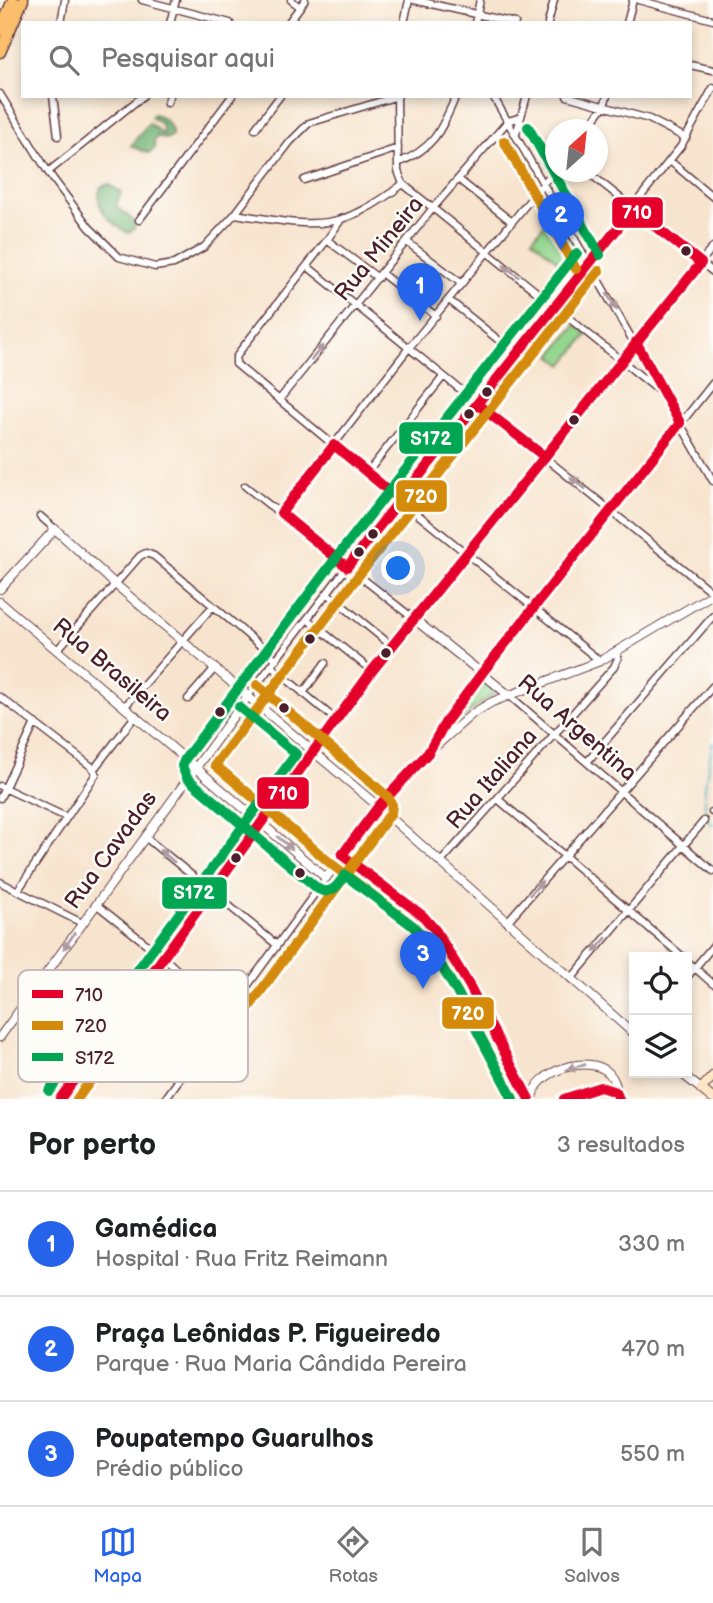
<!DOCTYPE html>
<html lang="pt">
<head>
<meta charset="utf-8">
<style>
  :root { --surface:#fff; --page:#f6f6f6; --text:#202124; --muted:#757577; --line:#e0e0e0; --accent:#2563eb }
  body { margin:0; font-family:"Balsamiq Sans",sans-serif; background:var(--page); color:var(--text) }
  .controls { position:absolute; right:21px; bottom:21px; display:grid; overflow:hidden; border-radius:0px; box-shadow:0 4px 10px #0003 }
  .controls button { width:63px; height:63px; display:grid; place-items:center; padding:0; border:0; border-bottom:2px solid var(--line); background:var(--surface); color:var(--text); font:35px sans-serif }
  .compass { position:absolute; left:545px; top:119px; width:63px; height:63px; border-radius:50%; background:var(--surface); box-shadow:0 4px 10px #0003; rotate:27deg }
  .you { position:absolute; left:399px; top:569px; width:24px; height:24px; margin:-18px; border:5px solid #fff; border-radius:50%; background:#1a73e8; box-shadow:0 0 0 10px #1a73e833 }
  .badge { display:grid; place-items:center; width:46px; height:46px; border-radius:50%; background:var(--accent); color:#fff; font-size:23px; font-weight:700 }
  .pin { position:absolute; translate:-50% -58px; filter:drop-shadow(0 2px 4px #0008) }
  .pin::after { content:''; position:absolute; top:37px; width:24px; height:21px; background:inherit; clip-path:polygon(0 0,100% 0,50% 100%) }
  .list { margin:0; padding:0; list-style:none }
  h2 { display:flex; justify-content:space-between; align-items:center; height:91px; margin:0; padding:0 28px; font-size:30px }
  h2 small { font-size:23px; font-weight:400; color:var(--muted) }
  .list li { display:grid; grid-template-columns:46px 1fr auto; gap:21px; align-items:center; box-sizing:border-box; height:105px; padding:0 28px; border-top:2px solid var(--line) }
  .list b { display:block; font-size:26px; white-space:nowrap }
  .list p { margin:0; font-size:23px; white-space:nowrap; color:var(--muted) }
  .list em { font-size:23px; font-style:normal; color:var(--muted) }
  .icon { flex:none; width:38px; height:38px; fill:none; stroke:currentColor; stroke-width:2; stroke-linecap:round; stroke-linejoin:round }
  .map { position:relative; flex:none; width:713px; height:1099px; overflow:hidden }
  .search { position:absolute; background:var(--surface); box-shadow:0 4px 10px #0003; left:21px; right:21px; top:21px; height:77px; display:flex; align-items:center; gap:18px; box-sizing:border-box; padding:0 24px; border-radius:0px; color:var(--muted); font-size:26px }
  .sheet { height:406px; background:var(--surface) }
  nav { display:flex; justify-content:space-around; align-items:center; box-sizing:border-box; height:98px; border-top:2px solid var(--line); background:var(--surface); font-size:19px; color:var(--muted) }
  nav a { display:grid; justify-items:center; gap:4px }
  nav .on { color:var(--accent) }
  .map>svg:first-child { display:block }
  .green { fill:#93d68e; stroke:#6e7a5c; stroke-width:2 }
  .forest { fill:#76b779; stroke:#606b52; stroke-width:2 }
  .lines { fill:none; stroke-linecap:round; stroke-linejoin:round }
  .stream { stroke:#49b8bf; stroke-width:2 }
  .minor-casing { stroke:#643d43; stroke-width:9 }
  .tertiary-casing { stroke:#643d43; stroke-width:10 }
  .secondary-casing { stroke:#643d43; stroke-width:11 }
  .trunk-casing { stroke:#643d43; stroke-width:13 }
  .motorway-casing { stroke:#643d43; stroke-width:13 }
  .minor { stroke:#fff; stroke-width:6 }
  .tertiary { stroke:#fff; stroke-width:8 }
  .secondary { stroke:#fde5c5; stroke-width:9 }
  .trunk { stroke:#fabe6d; stroke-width:10 }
  .motorway { stroke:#fabe6d; stroke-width:10 }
  .bus-1-casing { stroke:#fdfcf7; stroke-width:16 }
  .bus-2-casing { stroke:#fdfcf7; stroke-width:16 }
  .bus-3-casing { stroke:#fdfcf7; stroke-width:16 }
  .bus-1 { stroke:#e4002b; stroke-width:10 }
  .bus-2 { stroke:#d48b09; stroke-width:10 }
  .bus-3 { stroke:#00a651; stroke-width:10 }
  .oneway { fill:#ae9aa0 }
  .bus-dot { fill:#4a1f2b; stroke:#fdfcf7; stroke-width:2.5 }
  .labels { text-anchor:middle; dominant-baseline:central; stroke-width:5; stroke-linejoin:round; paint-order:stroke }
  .street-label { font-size:23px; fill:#4a1f2b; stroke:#fdfcf7 }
  .key { fill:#fdfcf7; stroke:#c7baba; stroke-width:2 }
  .key-label { font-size:19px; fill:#4a1f2b }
  .line-badge { stroke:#fdfcf7; stroke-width:2.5 }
  .badge-label { font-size:19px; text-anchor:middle; font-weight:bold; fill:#fff }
</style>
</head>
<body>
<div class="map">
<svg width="713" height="1099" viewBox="0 0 713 1099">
  <rect width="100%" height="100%" fill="#fdfcf7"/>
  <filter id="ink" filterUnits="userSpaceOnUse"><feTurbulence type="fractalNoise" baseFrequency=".0143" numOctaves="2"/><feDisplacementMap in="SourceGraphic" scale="14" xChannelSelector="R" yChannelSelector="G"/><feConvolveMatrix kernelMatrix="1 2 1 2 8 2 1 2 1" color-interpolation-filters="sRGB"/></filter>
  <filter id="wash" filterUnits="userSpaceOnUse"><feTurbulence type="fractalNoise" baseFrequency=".00686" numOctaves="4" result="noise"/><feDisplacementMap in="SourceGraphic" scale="28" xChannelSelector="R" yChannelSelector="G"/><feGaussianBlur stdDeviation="1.57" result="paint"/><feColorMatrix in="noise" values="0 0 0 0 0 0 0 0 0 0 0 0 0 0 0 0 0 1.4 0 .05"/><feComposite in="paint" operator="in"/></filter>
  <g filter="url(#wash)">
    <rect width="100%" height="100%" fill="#f7e4ce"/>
    <!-- green -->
    <path class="green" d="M555,212L583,261L573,274L532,239Z
      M576,325L588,334L563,365L551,355Z
      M480,679L496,692L447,729Z"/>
    <!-- forest -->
    <path class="forest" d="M154,114C163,117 173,125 172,136L165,139L157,136L154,142L155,148L149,153L131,146L149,123L162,134L164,133L162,125L151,117Z
      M108,184L121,192L116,206L135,222L134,229L128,233C112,224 92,209 101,187Z"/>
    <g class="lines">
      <!-- stream -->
      <path class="stream" d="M713,742C708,768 700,795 708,821L713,824"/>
    </g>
  </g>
  <g filter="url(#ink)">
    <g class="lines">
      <!-- minor casing -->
      <g class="minor-casing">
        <path id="minor" d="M142,0L230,23
          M291,0L300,7
          M414,0L515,23
          M638,0L713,20
          M61,23L65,0
          M170,23L176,0
          M288,23L305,0
          M404,23L409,0
          M475,23L480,0
          M548,23L554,0
          M627,23L633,0
          M690,65L713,70
          M0,94L48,172L89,227L119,257L155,267L174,264L204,247L235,214L290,142L309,123L398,96
          M53,96L58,136
          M397,96L398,171L403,184L659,391
          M493,96L713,481
          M567,96L649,119L686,138
          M167,103L170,96
          M255,129L280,96
          M586,130L604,106L607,96
          M516,134L527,96
          M670,161L713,197
          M398,163C435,148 441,130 456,96
          M48,172L143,96
          M588,172L713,272
          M458,179L512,222
          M304,180L398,148
          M235,214C314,226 336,235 403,184
          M139,220L232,96
          M340,221L327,240L240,351L236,358V364L401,501L600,661
          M327,240L378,278
          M407,242L462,284
          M307,266L713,593
          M381,273L436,316
          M449,300L517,355
          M279,400L433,208L508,121L521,117
          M367,473L443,377
          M245,486L414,619L713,247
          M281,513L408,349L556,168
          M40,516L55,529
          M327,593L392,646
          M307,619L372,671
          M58,649L140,556L146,553L154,556L276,659
          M271,666L336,720
          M303,693L325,663
          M248,696L347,567L681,146L713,88
          M510,696L713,871
          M0,697L92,767L96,774L18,890
          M188,699L215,668
          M124,705L128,703L213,606
          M431,748L445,723L482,673L713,383
          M587,762L713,616
          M94,769L136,715
          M0,786L66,817
          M0,798L35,723
          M499,800L683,957
          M712,812L713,811
          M145,837L277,945
          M440,863L614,667L618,658L617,652
          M0,882L82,923
          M97,905L163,957L227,1015
          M507,922L713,686
          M687,961L713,984
          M49,970L179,1080
          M687,977L713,946
          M571,979L704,821
          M165,1099L326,878"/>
      </g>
      <!-- tertiary casing -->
      <g class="tertiary-casing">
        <path id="tertiary" d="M0,589L55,529L115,584L373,802L634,1034
          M0,602L326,878L378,807L428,753L472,714L492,702L600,661L713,594
          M342,855L423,916L436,931L469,985L529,1099
          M0,1037L248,696
          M681,1073L701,1089
          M60,1099L372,671L414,619L510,696
          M532,1099C534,1071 589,1053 609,1073C616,1081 617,1090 619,1099"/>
      </g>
      <!-- secondary casing -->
      <g class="secondary-casing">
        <path id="secondary" d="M713,1076L701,1089L713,1099"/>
      </g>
      <!-- trunk casing -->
      <g class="trunk-casing">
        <path id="trunk" d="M0,52L23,0"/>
      </g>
      <!-- motorway casing -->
      <g class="motorway-casing">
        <path id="motorway" d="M0,31L13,0"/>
      </g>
      <!-- minor -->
      <use href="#minor" class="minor"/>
      <!-- tertiary -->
      <use href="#tertiary" class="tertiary"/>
      <!-- secondary -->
      <use href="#secondary" class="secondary"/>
      <!-- trunk -->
      <use href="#trunk" class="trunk"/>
      <!-- motorway -->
      <use href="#motorway" class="motorway"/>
      <!-- bus-1 casing -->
      <g class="bus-1-casing">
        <path id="bus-1" d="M477,404L545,457
          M334,445L400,500L347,567L281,513Z
          M60,1099L372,671L701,263L633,209L400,500
          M529,1099L469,985L436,931L423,916L342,855L378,807L428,753L445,723L482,673L680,423L636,342
          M564,1099L600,1087L616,1092L619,1099"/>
      </g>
      <!-- bus-2 casing -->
      <g class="bus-2-casing">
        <path id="bus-2" d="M504,141L576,269
          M334,866L413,926L425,939L457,992L513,1099
          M335,867L215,765L358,576L599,271
          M77,1099L165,978L220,1027L228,1029L236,1025L391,813L392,805L388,797L257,685"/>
      </g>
      <!-- bus-3 casing -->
      <g class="bus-3-casing">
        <path id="bus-3" d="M528,127L600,255
          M49,1091L296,754L239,707
          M513,1099L457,992L425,939L413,926L345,875C338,885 332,896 318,889L187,778L182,766L185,759L336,558L577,253"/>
      </g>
      <!-- bus-1 -->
      <use href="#bus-1" class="bus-1"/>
      <!-- bus-2 -->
      <use href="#bus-2" class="bus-2"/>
      <!-- bus-3 -->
      <use href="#bus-3" class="bus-3"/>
    </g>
    <!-- one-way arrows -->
    <defs><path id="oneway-solid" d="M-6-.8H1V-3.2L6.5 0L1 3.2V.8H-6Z" transform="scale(1.75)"/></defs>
    <g class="oneway">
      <use href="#oneway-solid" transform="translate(511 271) rotate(-142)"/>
      <use href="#oneway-solid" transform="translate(612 302) rotate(59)"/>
      <use href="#oneway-solid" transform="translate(317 353) rotate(-51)"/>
      <use href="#oneway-solid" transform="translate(578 483) rotate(-142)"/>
      <use href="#oneway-solid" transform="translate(285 843) rotate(40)"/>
      <use href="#oneway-solid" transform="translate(167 856) rotate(-140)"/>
      <use href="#oneway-solid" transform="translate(536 888) rotate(-49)"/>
      <use href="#oneway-solid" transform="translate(69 941) rotate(125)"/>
      <use href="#oneway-solid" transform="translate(600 945) rotate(131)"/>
      <use href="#oneway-solid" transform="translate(576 1067) rotate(165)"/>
    </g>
  </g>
  <!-- markers -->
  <g class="bus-dot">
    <circle cx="686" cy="251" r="6"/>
    <circle cx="487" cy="392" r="6"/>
    <circle cx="469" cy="414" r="6"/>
    <circle cx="574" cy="420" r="6"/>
    <circle cx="373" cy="534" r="6"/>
    <circle cx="359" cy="552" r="6"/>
    <circle cx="310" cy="639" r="6"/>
    <circle cx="386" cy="653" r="6"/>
    <circle cx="284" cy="708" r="6"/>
    <circle cx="220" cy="712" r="6"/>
    <circle cx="236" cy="858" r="6"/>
    <circle cx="300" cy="873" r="6"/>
  </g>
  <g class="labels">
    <!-- street labels -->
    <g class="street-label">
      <text transform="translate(379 249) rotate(-51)">Rua Mineira</text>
      <text transform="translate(112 670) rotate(40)">Rua Brasileira</text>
      <text transform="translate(577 728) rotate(41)">Rua Argentina</text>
      <text transform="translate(492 779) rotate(-49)">Rua Italiana</text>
      <text transform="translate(111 850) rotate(-54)">Rua Cavadas</text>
    </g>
  </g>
  <!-- legend -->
  <rect x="18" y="970" width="230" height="112" rx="10" class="key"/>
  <rect x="32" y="990" width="31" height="8" fill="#e4002b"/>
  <rect x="32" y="1021" width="31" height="9" fill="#d48b09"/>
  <rect x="32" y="1053" width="31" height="8" fill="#00a651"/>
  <g class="key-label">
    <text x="75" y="1001">710</text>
    <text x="75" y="1032">720</text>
    <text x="75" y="1064">S172</text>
  </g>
  <g class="line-badge">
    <rect x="611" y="196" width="53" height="33" rx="7" fill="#e4002b"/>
    <rect x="398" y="421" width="66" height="34" rx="7" fill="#00a651"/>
    <rect x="395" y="479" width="53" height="34" rx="7" fill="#d48b09"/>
    <rect x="256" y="776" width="54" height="34" rx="7" fill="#e4002b"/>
    <rect x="161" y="876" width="67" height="34" rx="7" fill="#00a651"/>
    <rect x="441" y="996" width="54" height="34" rx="7" fill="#d48b09"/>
  </g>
  <g class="badge-label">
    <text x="637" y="219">710</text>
    <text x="431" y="445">S172</text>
    <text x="421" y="503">720</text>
    <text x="283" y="800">710</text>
    <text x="194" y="899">S172</text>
    <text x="468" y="1020">720</text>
  </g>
</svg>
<div class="controls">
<button><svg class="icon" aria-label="locate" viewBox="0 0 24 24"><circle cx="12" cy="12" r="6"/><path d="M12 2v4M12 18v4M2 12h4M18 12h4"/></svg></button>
<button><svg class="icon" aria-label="layers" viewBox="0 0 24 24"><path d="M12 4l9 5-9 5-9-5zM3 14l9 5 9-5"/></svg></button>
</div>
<svg class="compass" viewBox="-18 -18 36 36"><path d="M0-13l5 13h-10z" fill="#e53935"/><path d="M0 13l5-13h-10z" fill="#757577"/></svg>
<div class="you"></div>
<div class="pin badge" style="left:420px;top:321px">1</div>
<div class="pin badge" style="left:561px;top:250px">2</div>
<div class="pin badge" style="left:423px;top:989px">3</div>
<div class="search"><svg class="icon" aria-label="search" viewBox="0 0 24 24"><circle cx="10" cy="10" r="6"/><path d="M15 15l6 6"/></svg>Pesquisar aqui</div>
</div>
<section class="sheet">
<h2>Por perto<small>3 resultados</small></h2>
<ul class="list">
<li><span class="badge">1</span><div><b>Gamédica</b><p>Hospital · Rua Fritz Reimann</p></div><em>330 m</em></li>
<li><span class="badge">2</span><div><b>Praça Leônidas P. Figueiredo</b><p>Parque · Rua Maria Cândida Pereira</p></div><em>470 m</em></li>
<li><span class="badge">3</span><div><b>Poupatempo Guarulhos</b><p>Prédio público</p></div><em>550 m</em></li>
</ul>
</section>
<nav>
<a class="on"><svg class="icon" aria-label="map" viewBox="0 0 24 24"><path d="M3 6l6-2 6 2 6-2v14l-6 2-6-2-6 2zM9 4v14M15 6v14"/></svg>Mapa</a>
<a><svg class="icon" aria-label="directions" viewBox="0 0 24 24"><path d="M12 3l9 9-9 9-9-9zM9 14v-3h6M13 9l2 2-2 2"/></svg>Rotas</a>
<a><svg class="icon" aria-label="saved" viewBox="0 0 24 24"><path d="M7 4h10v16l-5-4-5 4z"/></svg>Salvos</a>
</nav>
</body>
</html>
